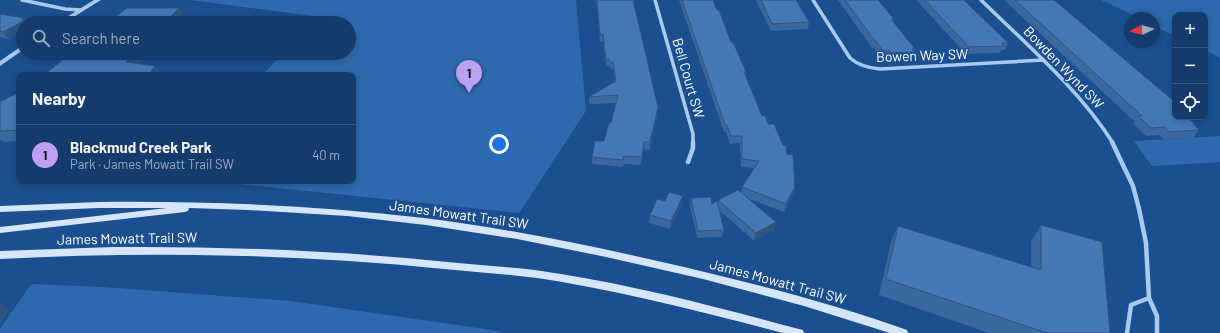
<!DOCTYPE html>
<html lang="en">
<head>
<meta charset="utf-8">
<style>
  :root { --surface:#143b6b; --page:#214673; --text:#f1f3f6; --muted:#9dadc1; --line:#33557e; --accent:#bca0f2 }
  body { margin:0; font-family:Barlow,sans-serif; background:var(--page); color:var(--text) }
  .controls { position:absolute; right:12px; top:12px; display:grid; overflow:hidden; border-radius:8px; box-shadow:0 2px 6px #0003 }
  .controls button { width:36px; height:36px; display:grid; place-items:center; padding:0; border:0; border-bottom:1px solid var(--line); background:var(--surface); color:var(--text); font:20px sans-serif }
  .compass { position:absolute; left:1124px; top:12px; width:36px; height:36px; border-radius:50%; background:var(--surface); box-shadow:0 2px 6px #0003; rotate:265deg }
  .you { position:absolute; left:499px; top:144px; width:14px; height:14px; margin:-10px; border:3px solid #fff; border-radius:50%; background:#1a73e8; box-shadow:0 0 0 6px #1a73e833 }
  .badge { display:grid; place-items:center; width:26px; height:26px; border-radius:50%; background:var(--accent); color:#111; font-size:13px; font-weight:700 }
  .pin { position:absolute; translate:-50% -33px; filter:drop-shadow(0 1px 2px #0008) }
  .pin::after { content:''; position:absolute; top:21px; width:14px; height:12px; background:inherit; clip-path:polygon(0 0,100% 0,50% 100%) }
  .list { margin:0; padding:0; list-style:none }
  h2 { display:flex; justify-content:space-between; align-items:center; height:52px; margin:0; padding:0 16px; font-size:17px }
  h2 small { font-size:13px; font-weight:400; color:var(--muted) }
  .list li { display:grid; grid-template-columns:26px 1fr auto; gap:12px; align-items:center; box-sizing:border-box; height:60px; padding:0 16px; border-top:1px solid var(--line) }
  .list b { display:block; font-size:15px; white-space:nowrap }
  .list p { margin:0; font-size:13px; white-space:nowrap; color:var(--muted) }
  .list em { font-size:13px; font-style:normal; color:var(--muted) }
  .icon { flex:none; width:22px; height:22px; fill:none; stroke:currentColor; stroke-width:2; stroke-linecap:round; stroke-linejoin:round }
  .map { position:relative; flex:none; width:1220px; height:333px; overflow:hidden }
  .search { position:absolute; background:var(--surface); box-shadow:0 2px 6px #0003; left:16px; top:16px; width:340px; height:44px; display:flex; align-items:center; gap:10px; box-sizing:border-box; padding:0 14px; border-radius:22px; color:var(--muted); font-size:15px }
  .panel { position:absolute; background:var(--surface); box-shadow:0 2px 6px #0003; left:16px; top:72px; width:340px; height:112px; border-radius:8px }
  .map>svg:first-child { display:block }
  .green { fill:#2e69ad }
  .lines { fill:none; stroke-linecap:round; stroke-linejoin:round }
  .minor-far1 { stroke:#a9c9ee; stroke-width:3.5 }
  .minor { stroke:#a9c9ee; stroke-width:4.5 }
  .tertiary { fill:#a9c9ee; fill-rule:evenodd }
  .secondary { fill:#d6e6fa; fill-rule:evenodd }
  .wall { fill:#3a679d }
  .shaded-wall { fill:#305480 }
  .building { fill:#4478b7; stroke:#305480 }
  .labels { text-anchor:middle; dominant-baseline:central; stroke-width:3; stroke-linejoin:round; paint-order:stroke }
  .street-label { font-size:14px; fill:#fff; stroke:#1b4f8f }
</style>
</head>
<body>
<div class="map">
<svg width="1220" height="333" viewBox="0 0 1220 333">
  <rect width="100%" height="100%" fill="#1b4f8f"/>
  <!-- green -->
  <path class="green" d="M190,0H576L586,111L519,213L210,181H353V75H262L284,53H349V23H315L320,17Z
    M1101,0H1220V58L1205,50V15H1175V36L1154,26V18H1139Z
    M1220,136V162L1152,166L1134,141Z
    M31,284L103,287L291,301L492,330L504,333H0V329Z"/>
  <g class="lines">
    <!-- minor-far1 -->
    <path class="minor-far1" d="M22,0L65,9L80,10
      M655,0L693,134V143
      M813,0L850,58C859,66 869,68 880,69L1043,60
      M981,0C1027,45 1078,88 1113,143"/>
    <!-- minor -->
    <path class="minor" d="M1112,142L1133,186L1139,209L1146,243L1149,298L1157,316V333
      M688,162L693,148V142
      M1127,333L1131,305L1149,298"/>
    <!-- tertiary -->
    <path class="tertiary" d="M94,0H101L64,23H57Z
      M23,45V50L0,66V61Z"/>
    <!-- secondary -->
    <path class="secondary" d="M99,202C208,201 316,205 424,218C512,229 598,247 684,267C759,285 834,304 907,330L908,333H890L804,306L703,279L606,257L517,239L426,225L347,216L248,210L189,208L188,211L185,212L0,233V227L167,208H99L0,212V206Z
      M113,247C229,246 343,251 458,263C492,266 527,268 561,274C642,287 720,308 799,329L803,330L804,333H783C710,314 637,295 562,282C523,275 483,273 444,269C296,254 149,251 0,259V251Z"/>
  </g>
  <!-- wall -->
  <path class="wall" d="M596,0H633L658,107V114L650,150L644,149L641,165L624,164L623,167L592,164V157L604,141L611,123L616,103L589,104V97L615,82L613,69H610L609,66H606L603,41L600,42Z
    M679,0H713L731,42L746,72L745,76L762,116L787,154L795,187L793,195L784,212L747,198L774,229L754,241L719,210L724,230L722,237L697,238L690,205L691,198L712,204H718V200L741,193L742,187L754,168L741,167L740,143L730,144L726,132H724Z
    M756,0H796L809,22L808,29L771,31Z
    M838,0H878L894,19L893,22L915,49L911,59L889,60L887,57L881,58L874,48H872Z
    M916,0H964L1008,43L1005,50H1002L1000,53L966,54Z
    M1004,0H1054L1175,117L1195,124L1194,126L1199,130L1193,138L1163,139L1159,135L1146,136L1133,123L1134,121Z
    M0,14L24,18L27,23H23V31L8,39L0,37Z
    M19,92V141L4,142L0,140V102Z
    M665,201L682,204L670,229L649,223L650,215Z
    M1041,225L1110,333H989L879,295L891,242L898,226L1031,267V241Z"/>
  <!-- shaded-wall -->
  <path class="shaded-wall" d="M179,8L184,18L179,23H164Z
    M24,18L27,23H23V31L8,39L3,32Z
    M134,53H150L132,72L126,62Z
    M155,66L161,75H148Z
    M658,107V114L650,150V142Z
    M644,142V149L641,165L642,157Z
    M795,187L793,195L784,212L786,204Z
    M683,196L682,204L670,229L671,221Z
    M776,222L774,229L754,241L756,233Z
    M0,302L9,311L0,324Z"/>
  <!-- building -->
  <path class="building" d="M597,0H633L658,107L650,142H644L642,157L624,156L623,160L592,157L595,141H604L609,123H611L618,95L589,97L616,81L613,62H610L609,59H606L603,34H600Z
    M682,0H713L717,10H719L731,42L734,44L746,72H744L762,116H765L768,124H774L783,145L786,146L787,154L793,155L795,187L786,204L742,187L759,161L742,159V136H731L727,125H725Z
    M761,0H796L809,22L772,24Z
    M845,0H878L894,19H891L915,49H912L914,52L891,53L889,50L883,51L876,41H875Z
    M925,0H964L1008,43H1001L1004,46L969,47Z
    M1015,0H1054L1175,102V117H1187L1195,124H1193L1199,130L1169,132L1164,127L1151,128L1138,116H1142Z
    M127,8H179L164,23H108Z
    M0,14L24,18L22,19L25,20L3,32L0,31Z
    M71,53H134L126,62L155,66L148,75H44Z
    M19,92V130L0,131V102Z
    M738,190L776,222L756,233L718,200Z
    M669,192L683,196L671,221L650,215L657,199L665,201Z
    M711,197L712,204L717,201L724,230L698,231L691,198Z
    M1041,225L1102,242L1110,333H1047L886,279L898,226L1041,270Z"/>
  <g class="labels">
    <!-- street labels -->
    <g class="street-label">
      <text transform="translate(922 55) rotate(-2)">Bowen Way SW</text>
      <text transform="translate(1064 67) rotate(46)">Bowden Wynd SW</text>
      <text transform="translate(689 78) rotate(74)">Bell Court SW</text>
      <text transform="translate(459 214) rotate(8)">James Mowatt Trail SW</text>
      <text transform="translate(127 238) rotate(-1)">James Mowatt Trail SW</text>
      <text transform="translate(778 281) rotate(15)">James Mowatt Trail SW</text>
    </g>
  </g>
</svg>
<div class="controls">
<button>+</button>
<button>−</button>
<button><svg class="icon" aria-label="locate" viewBox="0 0 24 24"><circle cx="12" cy="12" r="6"/><path d="M12 2v4M12 18v4M2 12h4M18 12h4"/></svg></button>
</div>
<svg class="compass" viewBox="-18 -18 36 36"><path d="M0-13l5 13h-10z" fill="#e53935"/><path d="M0 13l5-13h-10z" fill="#9dadc1"/></svg>
<div class="you"></div>
<div class="pin badge" style="left:469px;top:93px">1</div>
<div class="search"><svg class="icon" aria-label="search" viewBox="0 0 24 24"><circle cx="10" cy="10" r="6"/><path d="M15 15l6 6"/></svg>Search here</div>
<section class="panel">
<h2>Nearby<small></small></h2>
<ul class="list">
<li><span class="badge">1</span><div><b>Blackmud Creek Park</b><p>Park · James Mowatt Trail SW</p></div><em>40 m</em></li>
</ul>
</section>
</div>
</body>
</html>
